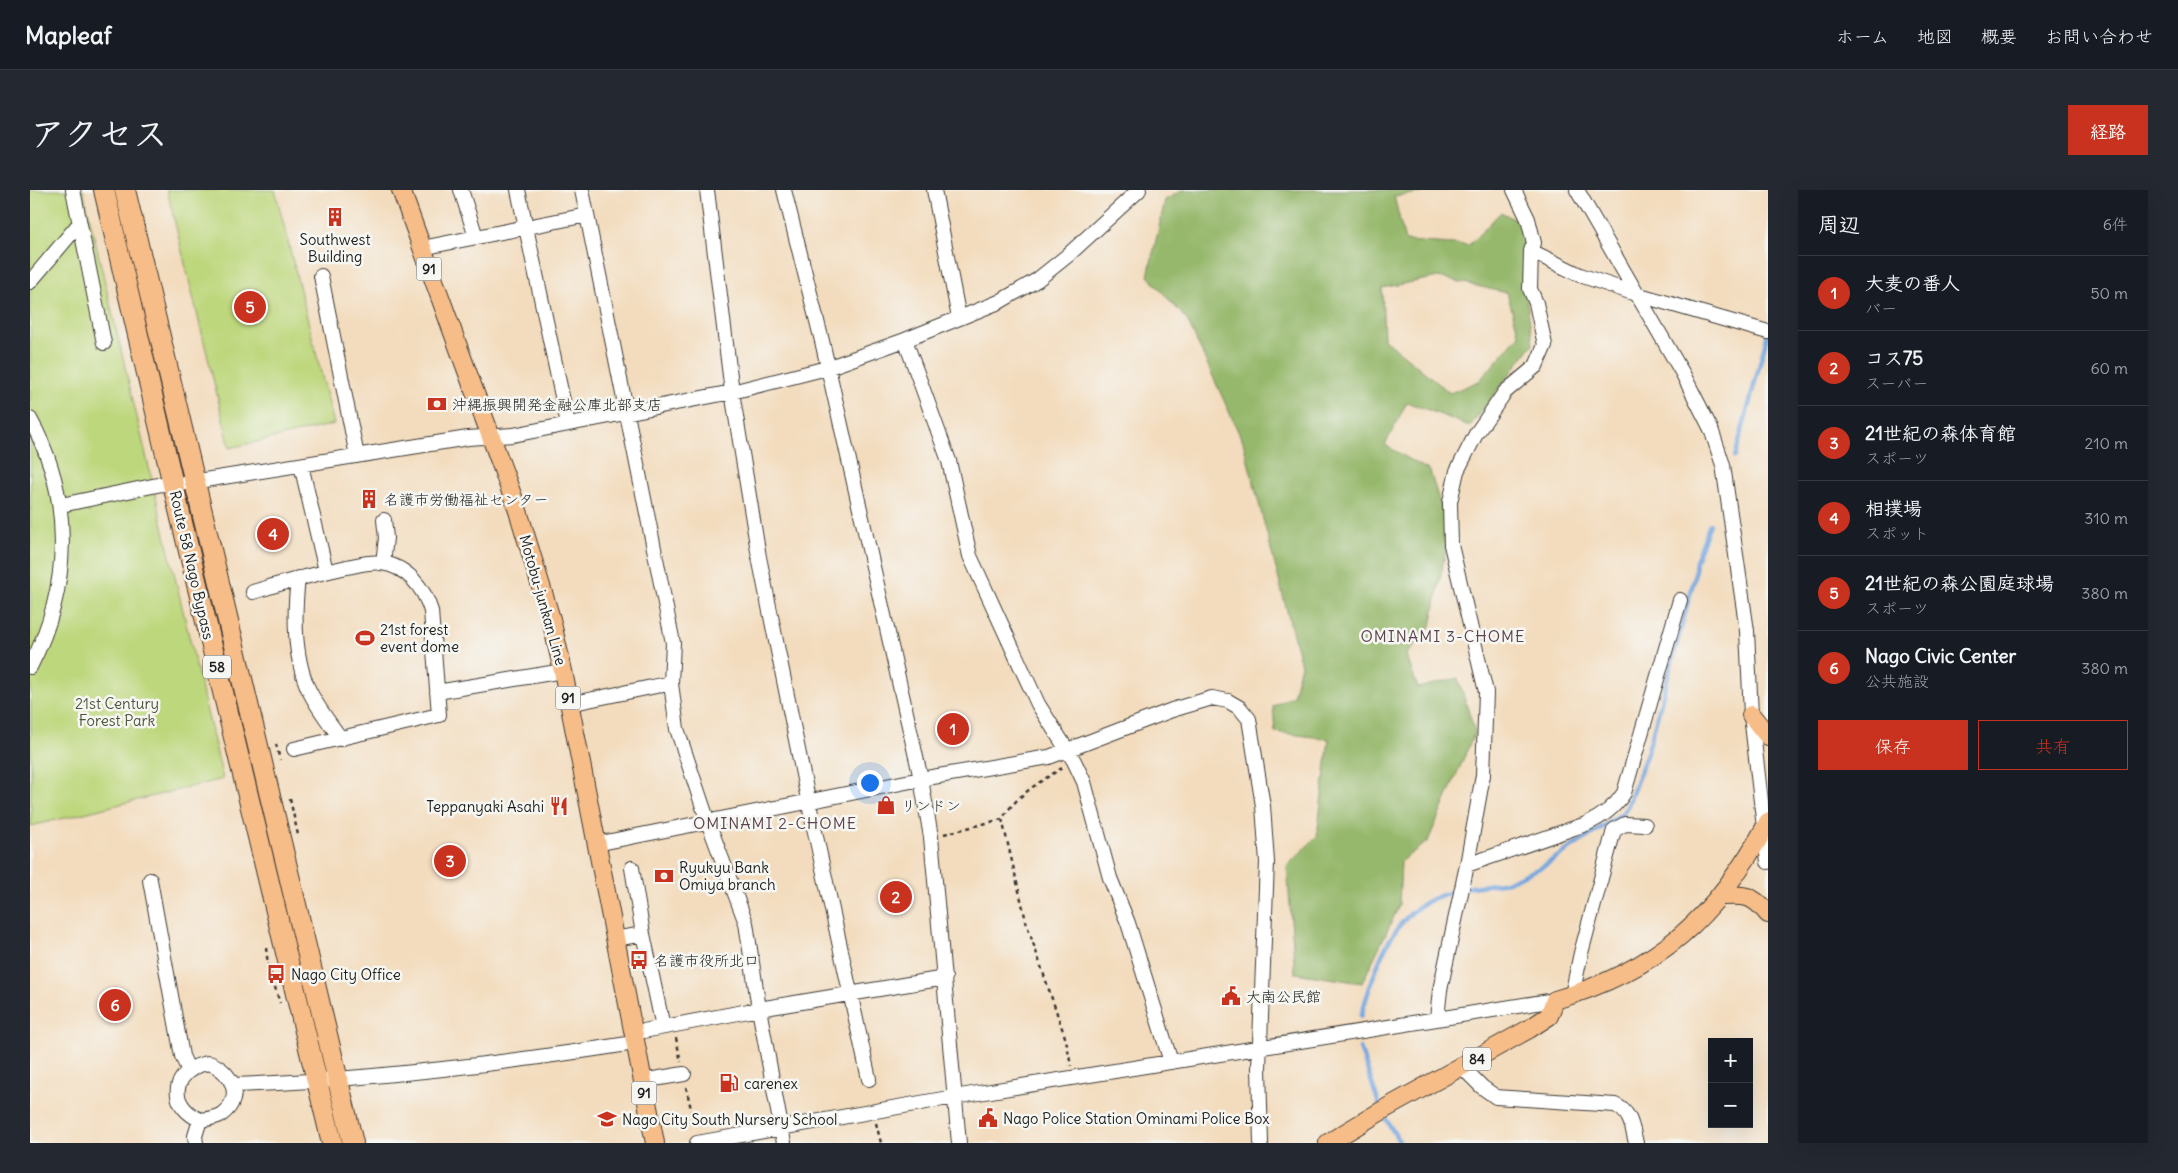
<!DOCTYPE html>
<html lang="ja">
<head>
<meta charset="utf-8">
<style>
  :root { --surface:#171b24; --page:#242831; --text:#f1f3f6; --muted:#9ea1a6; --line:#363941; --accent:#c8321e }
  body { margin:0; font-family:Delius,"Klee One",sans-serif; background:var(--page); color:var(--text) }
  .controls { position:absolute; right:15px; bottom:15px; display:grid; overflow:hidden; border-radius:0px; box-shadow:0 5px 20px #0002 }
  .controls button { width:45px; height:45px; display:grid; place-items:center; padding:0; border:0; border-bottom:1px solid var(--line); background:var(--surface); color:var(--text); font:25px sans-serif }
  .you { position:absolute; left:839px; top:592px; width:18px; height:18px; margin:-12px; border:4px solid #fff; border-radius:50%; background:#1a73e8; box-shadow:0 0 0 8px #1a73e833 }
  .badge { display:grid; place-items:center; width:32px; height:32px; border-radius:50%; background:var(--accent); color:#fff; font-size:16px; font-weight:700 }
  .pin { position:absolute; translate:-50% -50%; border:2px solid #fff; box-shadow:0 1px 5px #0006 }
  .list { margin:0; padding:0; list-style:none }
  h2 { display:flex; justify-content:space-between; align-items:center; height:65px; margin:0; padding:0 20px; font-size:21px }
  h2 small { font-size:16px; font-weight:400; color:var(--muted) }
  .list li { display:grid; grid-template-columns:32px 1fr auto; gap:15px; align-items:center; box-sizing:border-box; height:75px; padding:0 20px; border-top:1px solid var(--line) }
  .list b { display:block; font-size:19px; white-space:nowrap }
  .list p { margin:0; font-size:16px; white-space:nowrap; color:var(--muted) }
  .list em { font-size:16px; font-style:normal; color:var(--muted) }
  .actions { display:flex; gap:10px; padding:15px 20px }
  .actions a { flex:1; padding:11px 0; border:1px solid var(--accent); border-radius:0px; text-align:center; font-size:18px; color:var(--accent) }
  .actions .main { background:var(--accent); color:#fff }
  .map { position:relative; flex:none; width:1738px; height:953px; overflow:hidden; border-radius:0px }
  header { display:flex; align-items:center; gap:30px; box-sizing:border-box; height:70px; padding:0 25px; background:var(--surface); border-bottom:1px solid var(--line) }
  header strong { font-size:24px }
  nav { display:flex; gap:28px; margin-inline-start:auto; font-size:18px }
  .intro { display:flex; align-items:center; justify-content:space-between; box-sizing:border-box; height:120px; padding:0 30px }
  h1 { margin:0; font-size:35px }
  .button { padding:12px 22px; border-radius:0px; background:var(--accent); color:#fff; font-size:18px; font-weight:700 }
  main { display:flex; gap:30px; padding:0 30px }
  aside { flex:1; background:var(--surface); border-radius:0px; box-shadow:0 5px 20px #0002 }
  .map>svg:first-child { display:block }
  .green { fill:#bdd77c; stroke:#6c7a4c }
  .forest { fill:#96b86c; stroke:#596a44; fill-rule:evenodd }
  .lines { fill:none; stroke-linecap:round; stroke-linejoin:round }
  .stream { stroke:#72a5de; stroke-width:4.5 }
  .minor-casing { stroke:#3c3934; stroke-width:16 }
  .major-casing { stroke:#3c3934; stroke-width:20 }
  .highway-casing { stroke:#3c3934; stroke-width:22 }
  .path { stroke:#3c3934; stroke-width:2.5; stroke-dasharray:4 4; stroke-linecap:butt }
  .minor { stroke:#fff; stroke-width:14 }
  .major { stroke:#f7bd88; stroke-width:18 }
  .highway { stroke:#f7bd88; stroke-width:20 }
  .labels { text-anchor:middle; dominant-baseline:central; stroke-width:5; stroke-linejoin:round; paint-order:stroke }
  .shield { fill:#f6f6f2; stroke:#5d5d5c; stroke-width:1 }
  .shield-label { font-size:14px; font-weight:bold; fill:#1c1c1c }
  .poi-label { font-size:15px; fill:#1c1c1c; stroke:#f6f6f2; text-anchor:start }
  .street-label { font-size:15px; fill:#1c1c1c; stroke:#f6f6f2 }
  .park-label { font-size:15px; fill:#4c5439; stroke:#f6f6f2 }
  .neighbourhood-label { font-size:16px; letter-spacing:1px; fill:#5e444e; stroke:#f6f6f2 }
</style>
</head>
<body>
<header>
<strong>Mapleaf</strong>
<nav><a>ホーム</a><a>地図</a><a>概要</a><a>お問い合わせ</a></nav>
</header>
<div class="intro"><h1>アクセス</h1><a class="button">経路</a></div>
<main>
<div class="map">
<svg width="1738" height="953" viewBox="0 0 1738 953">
  <rect width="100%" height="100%" fill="#f6f6f2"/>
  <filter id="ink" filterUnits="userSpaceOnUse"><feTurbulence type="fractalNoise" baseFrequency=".02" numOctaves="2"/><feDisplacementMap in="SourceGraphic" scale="10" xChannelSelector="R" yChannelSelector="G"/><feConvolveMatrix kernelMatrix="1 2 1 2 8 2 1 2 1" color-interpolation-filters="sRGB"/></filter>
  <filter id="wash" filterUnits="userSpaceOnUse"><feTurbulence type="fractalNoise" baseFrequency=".0096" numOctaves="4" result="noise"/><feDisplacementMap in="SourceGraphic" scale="20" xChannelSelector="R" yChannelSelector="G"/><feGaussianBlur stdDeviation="1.12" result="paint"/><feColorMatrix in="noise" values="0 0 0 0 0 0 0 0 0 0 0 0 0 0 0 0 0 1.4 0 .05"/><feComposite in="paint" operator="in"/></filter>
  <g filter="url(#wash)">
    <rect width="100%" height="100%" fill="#f3dcbd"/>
    <!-- green -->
    <path class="green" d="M0,0H53L193,589L1,636Z
      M137,0H245L304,234L200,258Z"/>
    <!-- forest -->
    <path class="forest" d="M1153,0H1417L1364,6L1375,51L1439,55L1471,22L1494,35V92L1503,154L1440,236L1377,212L1355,255L1400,281L1419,343L1401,436L1376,465L1388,498L1428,488L1445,542L1398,651L1371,671L1369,716L1332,793L1265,783L1257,676L1287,646L1299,549L1245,542L1243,516L1263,506L1271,475L1213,252L1157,130L1118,86L1135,10ZM1408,87L1477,103L1489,145L1449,191L1420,203L1354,149L1352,98Z"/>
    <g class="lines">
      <!-- stream -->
      <path class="stream" d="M1705,267L1738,143
        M1435,698L1478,692L1512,677L1592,624L1598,615L1618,560L1664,390L1666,371L1680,334
        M1331,826C1344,783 1357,731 1402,709C1410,705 1419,703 1428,700
        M1330,858L1350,917
        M1353,924L1370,953"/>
    </g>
  </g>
  <g filter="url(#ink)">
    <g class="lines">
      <!-- minor casing -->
      <g class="minor-casing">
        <path id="minor" d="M43,0L74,153
          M431,0L446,47
          M488,0L538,234
          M552,0L643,453L641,493L647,539L678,632L716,733L729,819L754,953
          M677,0L702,202L729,367L780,619L839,889
          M754,0L792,151L891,589L901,647L929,953
          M904,0L929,128
          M1547,0L1653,184L1681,239L1693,275L1717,441L1721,525L1738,672
          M392,58L557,25
          M1501,61L1550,85L1606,104L1738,142
          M291,86L327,266
          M0,92L49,34
          M875,150L919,271L940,366L1008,514L1044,571L1054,592L1080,688L1098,733L1141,872
          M0,229C44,308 41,398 0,477
          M271,275L296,381
          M31,315L132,294L143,295L438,248L483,245L702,202L797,178L875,150L969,112L1007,90L1037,66L1109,0
          M353,373L356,348L354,330
          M268,388C264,423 263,462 277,496C285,515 299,532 311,549
          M223,402C254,392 285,384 317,377C328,375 340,371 351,373C377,376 394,398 401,421L409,525L264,559
          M407,502L533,481
          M539,514L641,493
          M566,654L891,589L1019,567L1142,520L1182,508L1198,511L1210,518L1219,529L1233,616L1237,672L1229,878L1231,953
          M1437,675L1556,634C1572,627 1585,617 1594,603L1650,410
          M602,678L613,744L633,837
          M120,690L152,866L158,879
          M585,749L613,744
          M1542,805L1551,763L1584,640L1595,634L1615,635
          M1407,828L1410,800L1437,675L1453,585L1456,502L1421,355L1420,312L1427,281L1446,244L1475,202L1506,176L1515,155L1506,113L1500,99L1501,61L1504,53L1498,29L1484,0
          M603,843L729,819L915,788
          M179,873C201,880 215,907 192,924C186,928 178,929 170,930C164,927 158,923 154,918C137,897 157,875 179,873Z
          M1432,877L1452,897L1466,907L1585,915C1601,922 1602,937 1606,953
          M612,891L654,884
          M203,895C338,890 471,874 604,853
          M166,953L165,946L170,930
          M667,953L924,907L1525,810"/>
      </g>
      <!-- major casing -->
      <g class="major-casing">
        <path id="major" d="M371,0L488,321L521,429L533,481L625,953
          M1721,525L1738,546
          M1690,706C1715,705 1722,704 1738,724
          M1298,953L1358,917L1499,839L1519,826L1525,810C1629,780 1687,726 1738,632"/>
      </g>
      <!-- highway casing -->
      <g class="highway-casing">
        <path id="highway" d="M74,0L149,320L302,953
          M95,0L323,953"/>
      </g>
      <!-- path -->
      <path class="path" d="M246,554L250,570
        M260,609L268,645
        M972,629L997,735L1036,850L1041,876
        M914,644L972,629C987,605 1008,593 1032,578
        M236,758L238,775L250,813
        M646,848L651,872
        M656,897L664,932
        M846,933L851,953"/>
      <!-- minor -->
      <use href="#minor" class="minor"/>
      <!-- major -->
      <use href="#major" class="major"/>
      <!-- highway -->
      <use href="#highway" class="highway"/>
    </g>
  </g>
  <!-- icons -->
  <defs>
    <g id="building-bare" transform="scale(1.5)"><path d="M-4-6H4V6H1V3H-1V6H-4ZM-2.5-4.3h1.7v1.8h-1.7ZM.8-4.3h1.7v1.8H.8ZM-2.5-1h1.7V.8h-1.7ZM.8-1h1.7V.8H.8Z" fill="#c8321e" stroke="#f6f6f2" stroke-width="2.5" paint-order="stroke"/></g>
    <g id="bank-bare" transform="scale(1.5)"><path d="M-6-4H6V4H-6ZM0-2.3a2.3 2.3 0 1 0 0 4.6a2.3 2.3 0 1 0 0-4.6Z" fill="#c8321e" stroke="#f6f6f2" stroke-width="2.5" paint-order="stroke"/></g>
    <g id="stadium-bare" transform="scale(1.5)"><path d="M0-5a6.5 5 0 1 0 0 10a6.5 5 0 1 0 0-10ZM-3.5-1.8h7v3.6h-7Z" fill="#c8321e" stroke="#f6f6f2" stroke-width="2.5" paint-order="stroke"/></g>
    <g id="shop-bare" transform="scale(1.5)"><path d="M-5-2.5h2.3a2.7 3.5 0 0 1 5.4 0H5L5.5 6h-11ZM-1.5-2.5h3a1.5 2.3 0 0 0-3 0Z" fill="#c8321e" stroke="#f6f6f2" stroke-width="2.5" paint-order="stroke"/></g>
    <g id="restaurant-bare" transform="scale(1.5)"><path d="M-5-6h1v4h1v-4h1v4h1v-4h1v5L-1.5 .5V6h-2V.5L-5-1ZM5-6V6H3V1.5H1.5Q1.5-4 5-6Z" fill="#c8321e" stroke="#f6f6f2" stroke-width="2.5" paint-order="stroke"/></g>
    <g id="bus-bare" transform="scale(1.5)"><path d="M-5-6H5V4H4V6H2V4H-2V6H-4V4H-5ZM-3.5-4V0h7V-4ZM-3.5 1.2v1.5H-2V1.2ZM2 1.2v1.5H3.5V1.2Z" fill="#c8321e" stroke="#f6f6f2" stroke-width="2.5" paint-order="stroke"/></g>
    <g id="civic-bare" transform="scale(1.5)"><path d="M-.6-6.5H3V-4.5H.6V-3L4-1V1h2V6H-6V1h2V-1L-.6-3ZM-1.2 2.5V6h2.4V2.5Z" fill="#c8321e" stroke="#f6f6f2" stroke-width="2.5" paint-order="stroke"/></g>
    <g id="fuel-bare" transform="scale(1.5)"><path d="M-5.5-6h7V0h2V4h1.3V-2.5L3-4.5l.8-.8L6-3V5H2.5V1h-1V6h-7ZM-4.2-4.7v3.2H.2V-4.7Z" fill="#c8321e" stroke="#f6f6f2" stroke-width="2.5" paint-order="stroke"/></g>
    <g id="school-bare" transform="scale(1.5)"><path d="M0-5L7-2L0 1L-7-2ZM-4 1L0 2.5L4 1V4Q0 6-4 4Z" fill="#c8321e" stroke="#f6f6f2" stroke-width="2.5" paint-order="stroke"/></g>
  </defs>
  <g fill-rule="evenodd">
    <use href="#building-bare" x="305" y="27"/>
    <use href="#bank-bare" x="407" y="214"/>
    <use href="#building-bare" x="339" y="309"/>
    <use href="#stadium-bare" x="335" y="448"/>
    <use href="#shop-bare" x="856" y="615"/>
    <use href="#restaurant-bare" x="529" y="616"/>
    <use href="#bank-bare" x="634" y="686"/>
    <use href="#bus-bare" x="609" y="770"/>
    <use href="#bus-bare" x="246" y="784"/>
    <use href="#civic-bare" x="1201" y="806"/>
    <use href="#fuel-bare" x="699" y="893"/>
    <use href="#civic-bare" x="958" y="928"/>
    <use href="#school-bare" x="577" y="929"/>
  </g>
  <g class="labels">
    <!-- shield labels -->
    <g class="shield">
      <rect x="386.5" y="67.5" width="25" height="23" rx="4"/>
      <rect x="173" y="465.5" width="28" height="23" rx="4"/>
      <rect x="525.5" y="496.5" width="25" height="23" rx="4"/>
      <rect x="1433" y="857.5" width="28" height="23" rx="4"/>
      <rect x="601.5" y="891.5" width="25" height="23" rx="4"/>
    </g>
    <g class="shield-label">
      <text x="399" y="79">91</text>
      <text x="187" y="477">58</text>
      <text x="538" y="508">91</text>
      <text x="1447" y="869">84</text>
      <text x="614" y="903">91</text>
    </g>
    <!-- poi labels -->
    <g class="poi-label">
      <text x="305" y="49" text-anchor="middle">Southwest<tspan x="305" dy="17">Building</tspan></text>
      <text x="422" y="214">沖縄振興開発金融公庫北部支店</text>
      <text x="354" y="309">名護市労働福祉センター</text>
      <text x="350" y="439">21st forest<tspan x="350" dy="17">event dome</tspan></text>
      <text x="871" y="615">リンドン</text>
      <text x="514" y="616" text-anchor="end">Teppanyaki Asahi</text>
      <text x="649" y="677">Ryukyu Bank<tspan x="649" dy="17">Omiya branch</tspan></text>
      <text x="624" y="770">名護市役所北口</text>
      <text x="261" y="784">Nago City Office</text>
      <text x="1216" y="806">大南公民館</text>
      <text x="714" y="893">carenex</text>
      <text x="973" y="928">Nago Police Station Ominami Police Box</text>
      <text x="592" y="929">Nago City South Nursery School</text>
    </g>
    <!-- street labels -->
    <g class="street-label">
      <text transform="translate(162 375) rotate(77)">Route 58 Nago Bypass</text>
      <text transform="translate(513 410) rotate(74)">Motobu-junkan Line</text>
    </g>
    <!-- park labels -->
    <g class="park-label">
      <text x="87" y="513">21st Century<tspan x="87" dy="17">Forest Park</tspan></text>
    </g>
    <!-- neighbourhood labels -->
    <g class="neighbourhood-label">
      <text x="1413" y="446">OMINAMI 3-CHOME</text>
      <text x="745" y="633">OMINAMI 2-CHOME</text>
    </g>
  </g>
</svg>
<div class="controls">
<button>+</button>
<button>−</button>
</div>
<div class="you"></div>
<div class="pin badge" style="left:923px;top:539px">1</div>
<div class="pin badge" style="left:866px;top:707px">2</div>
<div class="pin badge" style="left:420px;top:671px">3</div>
<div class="pin badge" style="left:243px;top:344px">4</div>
<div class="pin badge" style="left:220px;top:117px">5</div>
<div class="pin badge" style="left:85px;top:815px">6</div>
</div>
<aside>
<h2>周辺<small>6件</small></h2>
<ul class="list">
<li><span class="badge">1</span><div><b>大麦の番人</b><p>バー</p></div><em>50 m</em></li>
<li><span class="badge">2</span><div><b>コス75</b><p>スーパー</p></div><em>60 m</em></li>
<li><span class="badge">3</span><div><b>21世紀の森体育館</b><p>スポーツ</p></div><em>210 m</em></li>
<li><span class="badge">4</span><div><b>相撲場</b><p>スポット</p></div><em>310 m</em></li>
<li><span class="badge">5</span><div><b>21世紀の森公園庭球場</b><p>スポーツ</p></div><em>380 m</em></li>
<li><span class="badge">6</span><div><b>Nago Civic Center</b><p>公共施設</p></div><em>380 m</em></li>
</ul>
<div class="actions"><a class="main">保存</a><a>共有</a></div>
</aside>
</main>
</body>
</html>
